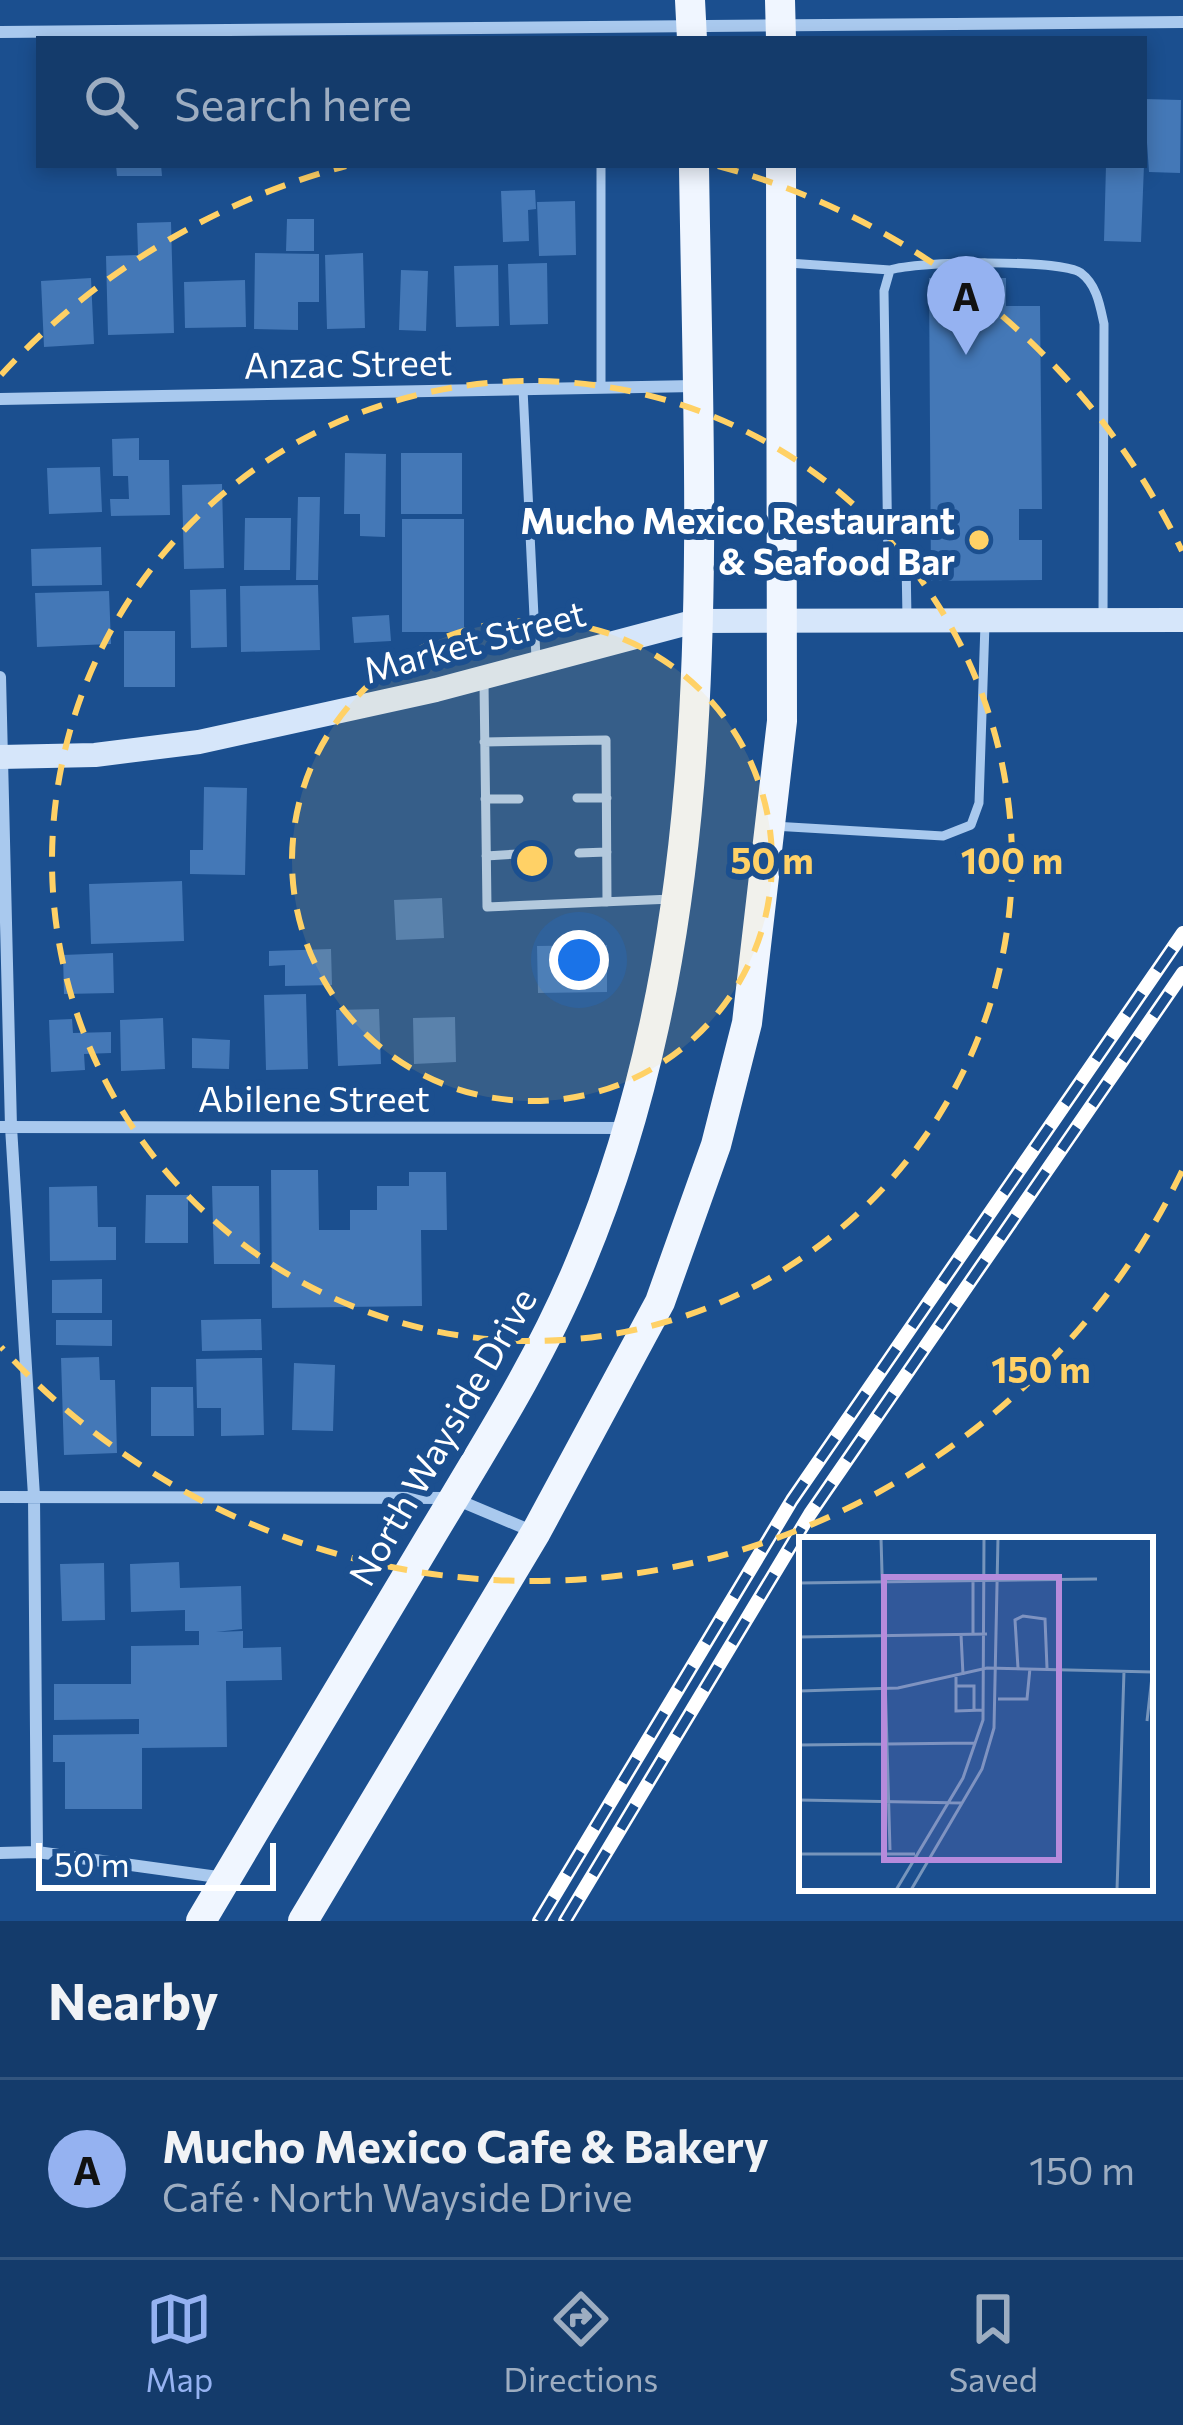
<!DOCTYPE html>
<html lang="en">
<head>
<meta charset="utf-8">
<style>
  :root { --surface:#143b6b; --page:#214673; --text:#f1f3f6; --muted:#9dadc1; --line:#33557e; --accent:#95b2f1 }
  body { margin:0; font-family:Commissioner,sans-serif; background:var(--page); color:var(--text) }
  .scale { position:absolute; left:36px; bottom:30px; width:240px; box-sizing:border-box; padding-left:12px; border:6px solid #fff; border-top:0; font-size:33px; line-height:42px; white-space:nowrap; color:#fff; -webkit-text-stroke:9px #1b4f8f; paint-order:stroke }
  .you { position:absolute; left:579px; top:960px; width:42px; height:42px; margin:-30px; border:9px solid #fff; border-radius:50%; background:#1a73e8; box-shadow:0 0 0 18px #1a73e833 }
  .badge { display:grid; place-items:center; width:78px; height:78px; border-radius:50%; background:var(--accent); color:#111; font-size:39px; font-weight:700 }
  .pin { position:absolute; translate:-50% -99px; filter:drop-shadow(0 3px 6px #0008) }
  .pin::after { content:''; position:absolute; top:63px; width:42px; height:36px; background:inherit; clip-path:polygon(0 0,100% 0,50% 100%) }
  .list { margin:0; padding:0; list-style:none }
  h2 { display:flex; justify-content:space-between; align-items:center; height:156px; margin:0; padding:0 48px; font-size:51px }
  h2 small { font-size:39px; font-weight:400; color:var(--muted) }
  .list li { display:grid; grid-template-columns:78px 1fr auto; gap:36px; align-items:center; box-sizing:border-box; height:180px; padding:0 48px; border-top:3px solid var(--line) }
  .list b { display:block; font-size:45px; white-space:nowrap }
  .list p { margin:0; font-size:39px; white-space:nowrap; color:var(--muted) }
  .list em { font-size:39px; font-style:normal; color:var(--muted) }
  .icon { flex:none; width:66px; height:66px; fill:none; stroke:currentColor; stroke-width:2; stroke-linecap:round; stroke-linejoin:round }
  .map { position:relative; flex:none; width:1183px; height:1921px; overflow:hidden }
  .search { position:absolute; background:var(--surface); box-shadow:0 6px 18px #0003; left:36px; right:36px; top:36px; height:132px; display:flex; align-items:center; gap:30px; box-sizing:border-box; padding:0 42px; border-radius:0px; color:var(--muted); font-size:45px }
  .sheet { height:336px; background:var(--surface) }
  nav { display:flex; justify-content:space-around; align-items:center; box-sizing:border-box; height:168px; border-top:3px solid var(--line); background:var(--surface); font-size:33px; color:var(--muted) }
  nav a { display:grid; justify-items:center; gap:6px }
  nav .on { color:var(--accent) }
  .map>svg:first-child { display:block }
  .building { fill:#4478b7 }
  .lines { fill:none; stroke-linecap:round; stroke-linejoin:round }
  .lane { stroke:#a9c9ee; stroke-width:9 }
  .street { stroke:#a9c9ee; stroke-width:12 }
  .secondary { stroke:#d6e6fa; stroke-width:24 }
  .primary { stroke:#f0f6ff; stroke-width:30 }
  .rail-casing { stroke:#fff; stroke-width:14 }
  .rail { stroke:#1b4f8f; stroke-width:9; stroke-dasharray:27; stroke-linecap:butt }
  .ring { fill:none; stroke:#ffd166; stroke-width:6; stroke-dasharray:21 15 }
  .poi-dot { fill:#ffd166; stroke:#1b4f8f; stroke-width:4.5 }
  .labels { text-anchor:middle; dominant-baseline:central; stroke-width:12; stroke-linejoin:round; paint-order:stroke }
  .street-label { font-size:36px; fill:#fff; stroke:#1b4f8f }
  .poi-label { font-size:36px; font-weight:bold; fill:#fff; stroke:#1b4f8f; text-anchor:end }
  .inset-road { fill:none; stroke:#7695bc; stroke-width:3 }
  .view { fill:#b68bdc; fill-opacity:0.15; stroke:#b68bdc; stroke-width:6 }
  .inset-edge { fill:none; stroke:#fff; stroke-width:6 }
  .centre { fill:#ffd166; stroke:#1b4f8f; stroke-width:6 }
  .ring-label { font-size:36px; text-anchor:middle; font-weight:bold; fill:#ffd166; stroke:#1b4f8f; stroke-width:12; stroke-linejoin:round; paint-order:stroke }
</style>
</head>
<body>
<div class="map">
<svg width="1183" height="1921" viewBox="0 0 1183 1921">
  <rect width="100%" height="100%" fill="#1b4f8f"/>
  <!-- building -->
  <path class="building" d="M1144,99L1181,100L1180,173L1149,172Z
    M116,165H161L162,176H117Z
    M1106,165H1144L1141,242L1104,241Z
    M535,190L536,209L528,210L529,241L503,242L501,191Z
    M575,201L576,255L539,256L537,202Z
    M287,219H314V251H286Z
    M171,222L174,333L108,335L106,256L138,255L137,223Z
    M255,253L319,254V302H298V330L254,329Z
    M363,253L365,328L327,329L325,255Z
    M547,263L548,324L510,325L508,264Z
    M498,265L499,326L456,327L454,266Z
    M401,270L428,271L426,331L399,330Z
    M91,278L94,344L44,347L41,281Z
    M929,278H1006V306H1040L1042,509H1019V540H1042V580L931,581Z
    M245,280L246,327L185,328L184,282Z
    M139,438V460H169L170,515L111,516L110,499H129L128,476H113L112,439Z
    M345,453L386,454L385,537L360,536V514H344Z
    M401,453H462V514H401Z
    M100,467L102,512L49,514L47,468Z
    M222,484L224,568L184,569L182,485Z
    M298,497H320L318,580H296Z
    M245,518H291L290,570H244Z
    M402,519H464V632H402Z
    M101,547L102,585L32,586L31,549Z
    M318,585L320,650L241,652L240,586Z
    M226,589L227,647L191,648L190,590Z
    M109,591L111,644L37,647L35,593Z
    M389,615L391,641L354,643L352,617Z
    M124,631H175V687H124Z
    M204,787L247,788L245,875L190,874V850H203Z
    M182,881L184,941L91,944L89,884Z
    M442,898L444,938L396,940L394,900Z
    M607,945V992L538,993L537,946Z
    M331,949L332,985L285,986V965L269,966V951Z
    M113,953L114,993L64,994L63,955Z
    M306,994L308,1069L266,1070L264,995Z
    M379,1009L381,1064L338,1066L336,1010Z
    M455,1017L456,1062L414,1064L413,1018Z
    M163,1018L165,1069L121,1071L120,1020Z
    M72,1019L73,1033L111,1032V1053L84,1054L85,1070L51,1072L49,1020Z
    M192,1038L230,1040L229,1069L192,1068Z
    M271,1170H318L319,1230H350V1210H377V1186H409V1172H446L447,1230H421L422,1306L272,1308Z
    M97,1186L98,1227H116V1260L50,1261L49,1187Z
    M212,1186H259L260,1264H214Z
    M146,1195H188V1243H145Z
    M102,1279V1313H52V1280Z
    M261,1319L262,1350L202,1351L201,1320Z
    M56,1320H112V1346L56,1345Z
    M99,1357L100,1380H115L117,1453L64,1455L61,1358Z
    M262,1358L264,1435L221,1436V1408H197L196,1359Z
    M294,1363L335,1365L333,1431L292,1430Z
    M151,1387H193L194,1436H151Z
    M179,1562L180,1588L241,1586L242,1629L216,1632L243,1631V1648L281,1647L282,1680L226,1681L227,1747L142,1748V1809H65V1762H53V1735L139,1734V1719L54,1720V1684H131V1646L199,1645V1631H185V1610L131,1612L130,1564Z
    M104,1563L105,1620L62,1621L60,1564Z"/>
  <g class="lines">
    <!-- lane -->
    <path class="lane" d="M601,165V388
      M788,263L890,270
      M523,389L536,658
      M907,618L906,561H888L884,291L890,270C916,261 1061,259 1081,273C1097,285 1100,306 1104,324L1103,619
      M484,683L487,907L672,899
      M484,742L606,740L607,902
      M577,798H607
      M485,799H519
      M773,826L943,836L971,825L979,803L985,624
      M579,853L607,852
      M486,856L517,854"/>
    <!-- street -->
    <path class="street" d="M0,32L1183,22
      M0,399L695,386
      M0,677L11,1127L34,1496L37,1852
      M0,1127L627,1128
      M0,1497L453,1498L534,1532
      M0,1853L37,1852L225,1878"/>
    <!-- secondary -->
    <path class="secondary" d="M0,757L95,755L199,742L436,690L696,621L1183,620"/>
    <!-- primary -->
    <path class="primary" d="M690,0L692,39
      M780,0L781,39
      M201,1921C276,1794 352,1668 428,1541C483,1449 540,1361 581,1261C726,914 699,532 694,165
      M303,1921L536,1532L660,1302L716,1145L747,1023L782,721L781,165"/>
    <!-- rail casing -->
    <g class="rail-casing">
      <path id="rail" d="M539,1921L792,1500L1183,933
        M565,1921L810,1514L1183,973"/>
    </g>
    <!-- rail -->
    <use href="#rail" class="rail"/>
  </g>
  <!-- distance rings -->
  <circle cx="532" cy="861" r="240" fill="#ffd166" fill-opacity=".12"/>
  <g class="ring">
    <circle cx="532" cy="861" r="240"/>
    <circle cx="532" cy="861" r="480"/>
    <path d="M1182 1171A720 720 0 0 1 1 1347M1 375A720 720 0 0 1 346 166M718 166A720 720 0 0 1 1182 551"/>
  </g>
  <!-- markers -->
  <circle class="poi-dot" cx="979" cy="540" r="12"/>
  <g class="labels">
    <!-- street labels -->
    <g class="street-label">
      <text transform="translate(348 362) rotate(-1)">Anzac Street</text>
      <text transform="translate(474 640) rotate(-15)">Market Street</text>
      <text x="314" y="1097">Abilene Street</text>
      <text transform="translate(441 1436) rotate(-60)">North Wayside Drive</text>
    </g>
    <!-- poi labels -->
    <g class="poi-label">
      <text x="955" y="519">Mucho Mexico Restaurant<tspan x="955" dy="41">&amp; Seafood Bar</tspan></text>
    </g>
  </g>
  <!-- overview -->
  <g transform="translate(799 1537)">
    <rect width="354" height="354" fill="#1b4f8f"/>
    <path class="inset-road" d="M82,1L91,313M174,44V97M0,46L298,42M162,97L164,138M0,100L188,97M219,131L216,83L224,79L246,82L248,131M157,140V174L185,173M157,149H175V173M0,154L99,151L188,131L354,135M199,162H228L231,131M348,184L354,131M0,208L176,206M0,263L164,266M0,317H116M97,353L164,241L184,183L185,1M112,353L183,232L195,191L199,1M318,353L325,134"/>
    <path class="view" d="M85,40H260V323H85Z"/>
    <rect width="354" height="354" class="inset-edge"/>
  </g>
  <circle cx="532" cy="861" r="18" class="centre"/>
  <g class="ring-label">
    <text x="772" y="874">50 m</text>
    <text x="1012" y="874">100 m</text>
    <text x="1041" y="1383">150 m</text>
  </g>
</svg>
<div class="scale">50 m</div>
<div class="you"></div>
<div class="pin badge" style="left:966px;top:355px">A</div>
<div class="search"><svg class="icon" aria-label="search" viewBox="0 0 24 24"><circle cx="10" cy="10" r="6"/><path d="M15 15l6 6"/></svg>Search here</div>
</div>
<section class="sheet">
<h2>Nearby<small></small></h2>
<ul class="list">
<li><span class="badge">A</span><div><b>Mucho Mexico Cafe &amp; Bakery</b><p>Café · North Wayside Drive</p></div><em>150 m</em></li>
</ul>
</section>
<nav>
<a class="on"><svg class="icon" aria-label="map" viewBox="0 0 24 24"><path d="M3 6l6-2 6 2 6-2v14l-6 2-6-2-6 2zM9 4v14M15 6v14"/></svg>Map</a>
<a><svg class="icon" aria-label="directions" viewBox="0 0 24 24"><path d="M12 3l9 9-9 9-9-9zM9 14v-3h6M13 9l2 2-2 2"/></svg>Directions</a>
<a><svg class="icon" aria-label="saved" viewBox="0 0 24 24"><path d="M7 4h10v16l-5-4-5 4z"/></svg>Saved</a>
</nav>
</body>
</html>
